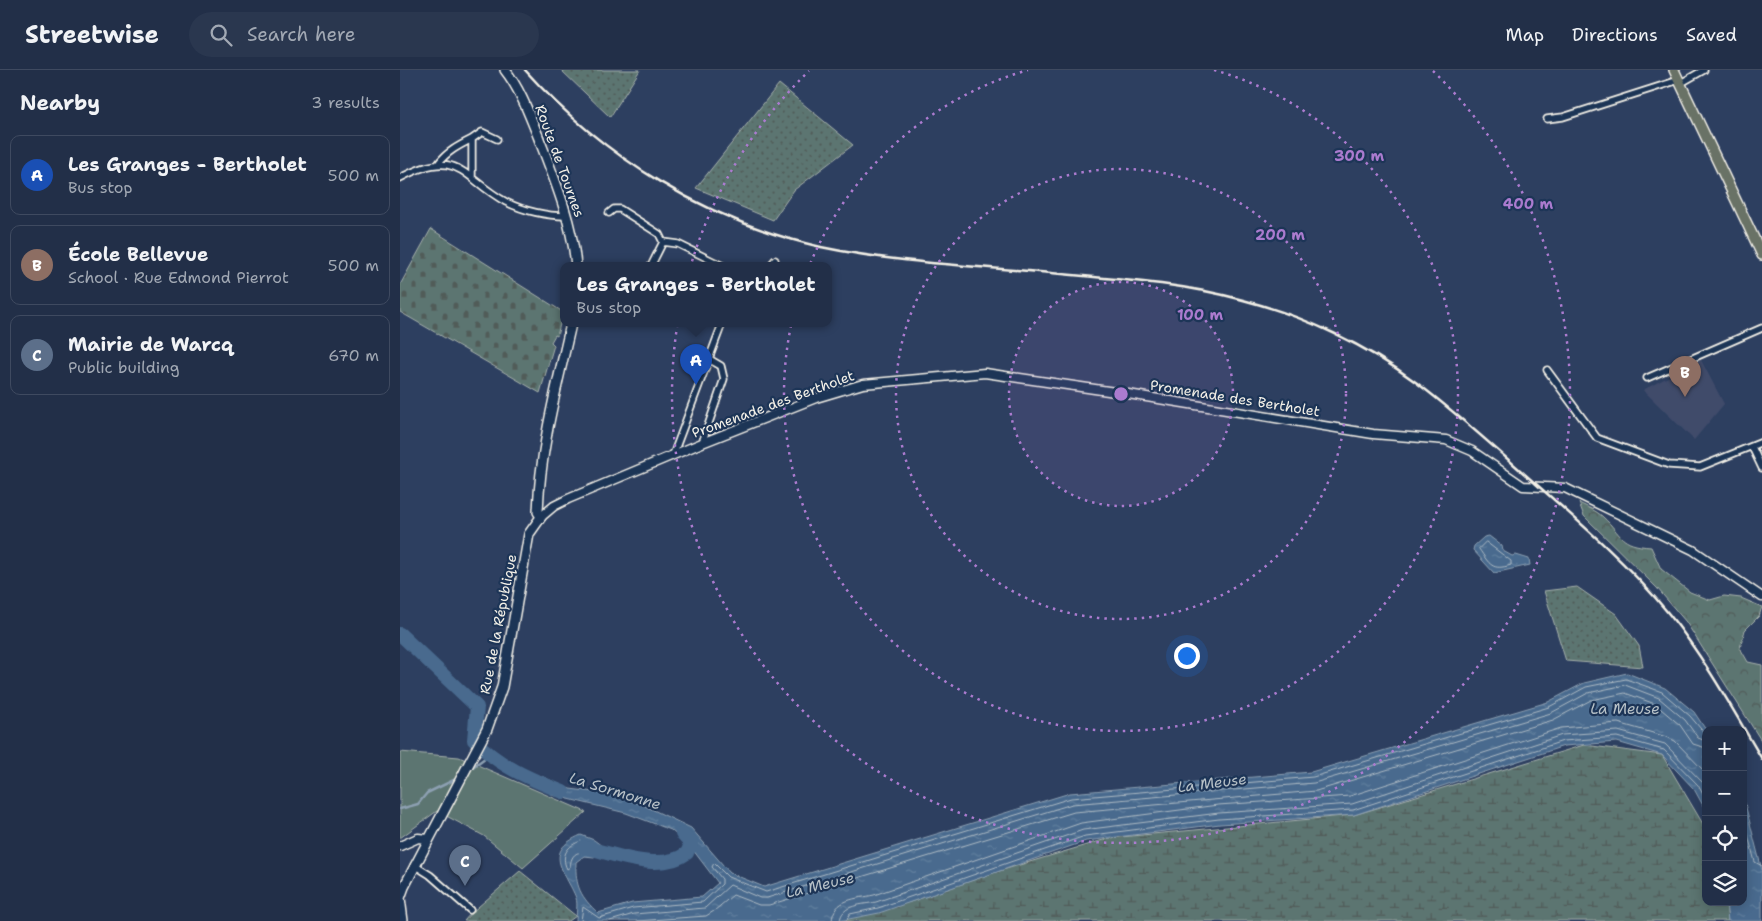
<!DOCTYPE html>
<html lang="en">
<head>
<meta charset="utf-8">
<style>
  :root { --surface:#222f48; --page:#2a374f; --text:#f1f3f6; --muted:#a2a9b4; --line:#3f4a60; --accent:#ff9aa2 }
  body { margin:0; font-family:"Shantell Sans",sans-serif; background:var(--page); color:var(--text) }
  .controls { position:absolute; right:15px; bottom:15px; display:grid; overflow:hidden; border-radius:10px; box-shadow:0 2px 12px #0003 }
  .controls button { width:45px; height:45px; display:grid; place-items:center; padding:0; border:0; border-bottom:1px solid var(--line); background:var(--surface); color:var(--text); font:25px sans-serif }
  .you { position:absolute; left:786px; top:585px; width:18px; height:18px; margin:-12px; border:4px solid #fff; border-radius:50%; background:#1a73e8; box-shadow:0 0 0 8px #1a73e833 }
  .badge { display:grid; place-items:center; width:32px; height:32px; border-radius:50%; background:var(--accent); color:#fff; font-size:16px; font-weight:700 }
  .pin { position:absolute; translate:-50% -41px; filter:drop-shadow(0 1px 2px #0008) }
  .pin::after { content:''; position:absolute; top:26px; width:18px; height:15px; background:inherit; clip-path:polygon(0 0,100% 0,50% 100%) }
  .popup { position:absolute; left:160px; top:192px; width:272px; height:65px; box-sizing:border-box; display:grid; place-content:center; border-radius:10px; background:var(--surface); filter:drop-shadow(0 1px 4px #0005); font-size:16px; white-space:nowrap; color:var(--muted) }
  .popup b { font-size:19px; color:var(--text) }
  .popup::after { content:''; position:absolute; left:50%; top:100%; margin-left:-10px; border:10px solid transparent; border-top-color:var(--surface) }
  .list { margin:0; padding:0; list-style:none }
  h2 { display:flex; justify-content:space-between; align-items:center; height:65px; margin:0; padding:0 20px; font-size:21px }
  h2 small { font-size:16px; font-weight:400; color:var(--muted) }
  .list li { display:grid; grid-template-columns:32px 1fr auto; gap:15px; align-items:center; box-sizing:border-box; height:80px; margin:0 10px 10px; padding:0 10px; border:1px solid var(--line); border-radius:10px }
  .list b { display:block; font-size:19px; white-space:nowrap }
  .list p { margin:0; font-size:16px; white-space:nowrap; color:var(--muted) }
  .list em { font-size:16px; font-style:normal; color:var(--muted) }
  .icon { flex:none; width:28px; height:28px; fill:none; stroke:currentColor; stroke-width:2; stroke-linecap:round; stroke-linejoin:round }
  .map { position:relative; flex:none; width:1362px; height:851px; overflow:hidden }
  header { display:flex; align-items:center; gap:30px; box-sizing:border-box; height:70px; padding:0 25px; background:var(--surface); border-bottom:1px solid var(--line) }
  header strong { font-size:24px }
  nav { display:flex; gap:28px; margin-inline-start:auto; font-size:18px }
  .search { width:350px; height:45px; background:var(--page); display:flex; align-items:center; gap:12px; box-sizing:border-box; padding:0 18px; border-radius:28px; color:var(--muted); font-size:19px }
  main { display:flex }
  aside { flex:1; background:var(--surface) }
  .map>svg:first-child { display:block }
  .built { fill:#404b6b }
  .grass { fill:url(#grass-dots); stroke:#a8b2ac }
  .forest { fill:url(#forest-crowns); stroke:#a8b2ac }
  .wetland { fill:url(#wetland-marsh); stroke:#a8b2ac }
  .cemetery { fill:url(#cemetery-stones); stroke:#a8b2ac }
  .garden { fill:#5b7471; stroke:#a8b2ac }
  .water { fill:url(#water-ripples); stroke:#8da0b2 }
  .lines { fill:none; stroke-linecap:round; stroke-linejoin:round }
  .shore { stroke:#afbbc4; stroke-width:1 }
  .stream { stroke:#8da0b2; stroke-width:2.5 }
  .river { stroke:#486a8e; stroke-width:14 }
  .minor-casing { stroke:#f4f1e8; stroke-width:9 }
  .tertiary-casing { stroke:#f4f1e8; stroke-width:11 }
  .secondary-casing { stroke:#f4f1e8; stroke-width:12 }
  .primary-casing { stroke:#f4f1e8; stroke-width:12 }
  .minor { stroke:#1d3557; stroke-width:5.5 }
  .tertiary { stroke:#1d3557; stroke-width:8 }
  .secondary { stroke:#1d3557; stroke-width:9 }
  .primary { stroke:#697266; stroke-width:9 }
  .rail { stroke:#f4f1e8; stroke-width:2.5 }
  .ring { fill:none; stroke:#ab7bcf; stroke-width:2.5; stroke-dasharray:2.5 5 }
  .labels { text-anchor:middle; dominant-baseline:central; stroke-width:4.5; stroke-linejoin:round; paint-order:stroke }
  .street-label { font-size:14px; fill:#f4f1e8; stroke:#1d3557 }
  .water-label { font-size:15px; font-style:italic; fill:#b8c2c8; stroke:#1d3557 }
  .centre { fill:#ab7bcf; stroke:#1d3557; stroke-width:2.5 }
  .ring-label { font-size:15px; text-anchor:middle; font-weight:bold; fill:#ab7bcf; stroke:#1d3557; stroke-width:4.5; stroke-linejoin:round; paint-order:stroke }
</style>
</head>
<body>
<header>
<strong>Streetwise</strong>
<div class="search"><svg class="icon" aria-label="search" viewBox="0 0 24 24"><circle cx="10" cy="10" r="6"/><path d="M15 15l6 6"/></svg>Search here</div>
<nav><a>Map</a><a>Directions</a><a>Saved</a></nav>
</header>
<main>
<aside>
<h2>Nearby<small>3 results</small></h2>
<ul class="list">
<li><span class="badge" style="background:#1a4fb4">A</span><div><b>Les Granges - Bertholet</b><p>Bus stop</p></div><em>500 m</em></li>
<li><span class="badge" style="background:#8d6e63">B</span><div><b>École Bellevue</b><p>School · Rue Edmond Pierrot</p></div><em>500 m</em></li>
<li><span class="badge" style="background:#5c6f8a">C</span><div><b>Mairie de Warcq</b><p>Public building</p></div><em>670 m</em></li>
</ul>
</aside>
<div class="map">
<svg width="1362" height="851" viewBox="0 0 1362 851">
  <defs>
    <pattern id="grass-dots" width="8" height="8" patternUnits="userSpaceOnUse" patternTransform="scale(1.25)"><rect width="8" height="8" fill="#5b7471"/><path d="M2 2h.1M6 6h.1" fill="none" stroke="#515c59" stroke-width="1.8" stroke-linecap="round"/></pattern>
    <pattern id="forest-crowns" width="20" height="18" patternUnits="userSpaceOnUse" patternTransform="scale(1.25)"><rect width="20" height="18" fill="#5b7471"/><path d="M2 6a3 3 0 1 1 6 0M12 15a3 3 0 1 1 6 0" fill="none" stroke="#515c59"/></pattern>
    <pattern id="wetland-marsh" width="20" height="14" patternUnits="userSpaceOnUse" patternTransform="scale(1.25)"><rect width="20" height="14" fill="#5b7471"/><path d="M1 5h8M5 5V1M11 12h8M15 12V8" fill="none" stroke="#515c59"/></pattern>
    <pattern id="cemetery-stones" width="16" height="16" patternUnits="userSpaceOnUse" patternTransform="scale(1.25)"><rect width="16" height="16" fill="#5b7471"/><path d="M2 7V4a2 2 0 0 1 4 0v3zM10 15v-3a2 2 0 0 1 4 0v3z" fill="#515c59"/></pattern>
    <pattern id="water-ripples" width="26" height="14" patternUnits="userSpaceOnUse" patternTransform="scale(1.25)"><rect width="26" height="14" fill="#486a8e"/><path d="M2 4q2-2 4 0t4 0M15 11q2-2 4 0t4 0" fill="none" stroke="#63809e"/></pattern>
  </defs>
  <rect width="100%" height="100%" fill="#2d3f60"/>
  <filter id="ink" filterUnits="userSpaceOnUse"><feTurbulence type="fractalNoise" baseFrequency=".02" numOctaves="2"/><feDisplacementMap in="SourceGraphic" scale="10" xChannelSelector="R" yChannelSelector="G"/><feConvolveMatrix kernelMatrix="1 2 1 2 8 2 1 2 1" color-interpolation-filters="sRGB"/></filter>
  <g filter="url(#ink)">
    <!-- built -->
    <path class="built" d="M1301,290L1324,334L1294,370L1243,320Z"/>
    <!-- grass -->
    <path class="grass" d="M161,0H240L210,47Z
      M379,14L453,75L394,120L373,150L296,118Z
      M1177,517L1216,544L1239,576L1243,597L1166,591L1144,521Z
      M120,801L176,846L169,851H64L71,843Z"/>
    <!-- forest -->
    <path class="forest" d="M1179,433C1187,437 1197,441 1203,447C1223,465 1218,475 1251,477L1261,499L1290,522L1310,530L1324,526L1341,528L1362,537L1359,546L1345,560L1340,578L1348,592L1362,595V672L1286,552L1257,518L1184,446Z"/>
    <!-- wetland -->
    <path class="wetland" d="M1184,675L1262,685L1306,759V832H1326L1328,851H431L510,832L596,802L710,768L954,745Z"/>
    <!-- cemetery -->
    <path class="cemetery" d="M31,159L163,242L157,266L155,265L151,272L154,275L140,323L0,242V215Z"/>
    <!-- garden -->
    <path class="garden" d="M0,682L59,687L186,742L123,798L84,766L37,741L0,768Z"/>
    <!-- water -->
    <path class="water" d="M1089,466L1102,476L1103,481L1112,486L1116,485L1129,489L1130,495L1094,503L1073,480L1074,476L1084,467Z
      M1227,603L1265,618L1294,642L1306,660V741L1294,719L1262,685L1217,672L1164,676L954,745L820,754L686,771L479,843L439,851H176C176,844 178,834 176,828C166,802 141,782 181,765L194,770L206,779L194,787L184,786L176,792C175,817 181,827 198,843L232,833L302,827L318,813L293,780L271,760L226,743L152,725L139,705L170,719L210,724L243,735L291,758L330,803L364,817L670,723L911,702L1148,632L1184,613Z
      M1343,726L1362,800V851H1328L1326,832H1343Z"/>
    <g class="lines">
      <!-- shore -->
      <path class="shore" d="M1086,472L1111,491V495C1092,501 1090,495 1079,479Z
        M1343,746L1355,792L1362,796
        M181,771L192,775L195,780C185,785 172,776 170,797L167,799C160,785 168,775 181,771Z
        M181,851L183,837L199,848L233,838L303,832L322,814V809L312,797L314,793L328,807L366,822L671,728L913,707L1149,637L1186,617L1226,609L1262,622L1290,646L1306,665
        M210,851L234,844L305,838L330,815L360,828H367L672,734L914,713L1151,643L1188,623L1225,615L1259,628L1285,650L1298,668L1306,671
        M237,851L306,846L314,841L333,825L359,835H369L674,742L916,721L1153,650L1191,630L1225,623L1255,634L1280,655L1293,674L1306,678
        M432,851C433,828 457,829 474,825L681,753L818,735L950,726L1161,658L1218,653L1267,667L1275,671L1306,703
        M440,851C441,834 463,835 476,832L683,760L819,743L952,734L1162,665L1218,661L1265,674L1306,716
        M446,851L450,844L478,838L685,766L819,749L953,740L1163,671L1217,667L1264,680L1298,715L1306,730"/>
      <!-- stream -->
      <path class="stream" d="M70,699L89,685
        M0,739L18,734L27,723L58,708"/>
      <!-- river -->
      <path class="river" d="M0,564L77,637L74,670C99,696 130,709 163,722
        M183,777C213,783 259,804 287,783L291,774L282,764"/>
      <!-- minor casing -->
      <g class="minor-casing">
        <path id="minor" d="M1281,13L1304,0
          M1147,49L1163,47L1279,10
          M72,69L82,62L97,69
          M38,94C46,82 60,75 72,69V106
          M0,108C59,76 61,107 106,132C124,141 147,146 166,146
          M209,143L214,139H220L259,164L263,172L251,196
          M263,172L278,174L323,196
          M370,196L375,190
          M1147,300L1197,368L1269,395L1300,397L1362,372
          M1247,308L1362,258
          M302,373L324,309L321,296L309,289
          M1352,377L1362,398
          M273,385L322,254
          M14,795L30,805L70,840"/>
      </g>
      <!-- tertiary casing -->
      <g class="tertiary-casing">
        <path id="tertiary" d="M141,447L154,436L168,429L302,373L416,328L463,314L585,303L722,323L973,364L1046,370L1072,381L1123,416L1165,418L1293,480L1362,527
          M0,776L18,768L28,769"/>
      </g>
      <!-- secondary casing -->
      <g class="secondary-casing">
        <path id="secondary" d="M105,0C120,19 129,44 138,66C154,108 172,151 176,196
          M3,851L0,828L4,817L87,659L102,617L129,464L141,447L138,442C140,378 157,316 171,254"/>
      </g>
      <!-- primary casing -->
      <g class="primary-casing">
        <path id="primary" d="M1274,0L1362,185"/>
      </g>
      <!-- minor -->
      <use href="#minor" class="minor"/>
      <!-- tertiary -->
      <use href="#tertiary" class="tertiary"/>
      <!-- secondary -->
      <use href="#secondary" class="secondary"/>
      <!-- primary -->
      <use href="#primary" class="primary"/>
      <!-- rail -->
      <path class="rail" d="M125,0C203,87 306,151 421,177C496,193 575,196 651,203C715,209 781,213 843,230C904,246 966,275 1017,313C1058,344 1097,380 1136,414C1183,455 1230,496 1269,544C1305,589 1333,640 1362,689"/>
    </g>
  </g>
  <!-- distance rings -->
  <circle cx="721" cy="324" r="112" fill="#ab7bcf" fill-opacity=".12"/>
  <g class="ring">
    <circle cx="721" cy="324" r="112"/>
    <circle cx="721" cy="324" r="225"/>
    <path d="M814 0A337 337 0 1 1 628 0"/>
    <path d="M1033 1A449 449 0 1 1 409 1"/>
  </g>
  <g class="labels">
    <!-- street labels -->
    <g class="street-label">
      <text transform="translate(160 91) rotate(70)">Route de Tournes</text>
      <text transform="translate(835 328) rotate(9)">Promenade des Bertholet</text>
      <text transform="translate(373 334) rotate(-20)">Promenade des Bertholet</text>
      <text transform="translate(98 554) rotate(-79)">Rue de la République</text>
    </g>
    <!-- water labels -->
    <g class="water-label">
      <text x="1225" y="639">La Meuse</text>
      <text transform="translate(812 713) rotate(-7)">La Meuse</text>
      <text transform="translate(215 721) rotate(17)">La Sormonne</text>
      <text transform="translate(420 815) rotate(-13)">La Meuse</text>
    </g>
  </g>
  <circle cx="721" cy="324" r="8" class="centre"/>
  <g class="ring-label">
    <text x="959" y="91">300 m</text>
    <text x="1128" y="139">400 m</text>
    <text x="880" y="170">200 m</text>
    <text x="800" y="250">100 m</text>
  </g>
</svg>
<div class="controls">
<button>+</button>
<button>−</button>
<button><svg class="icon" aria-label="locate" viewBox="0 0 24 24"><circle cx="12" cy="12" r="6"/><path d="M12 2v4M12 18v4M2 12h4M18 12h4"/></svg></button>
<button><svg class="icon" aria-label="layers" viewBox="0 0 24 24"><path d="M12 4l9 5-9 5-9-5zM3 14l9 5 9-5"/></svg></button>
</div>
<div class="you"></div>
<div class="pin badge" style="left:296px;top:315px;background:#1a4fb4">A</div>
<div class="popup"><b>Les Granges - Bertholet</b>Bus stop</div>
<div class="pin badge" style="left:1285px;top:327px;background:#8d6e63">B</div>
<div class="pin badge" style="left:65px;top:816px;background:#5c6f8a">C</div>
</div>
</main>
</body>
</html>
